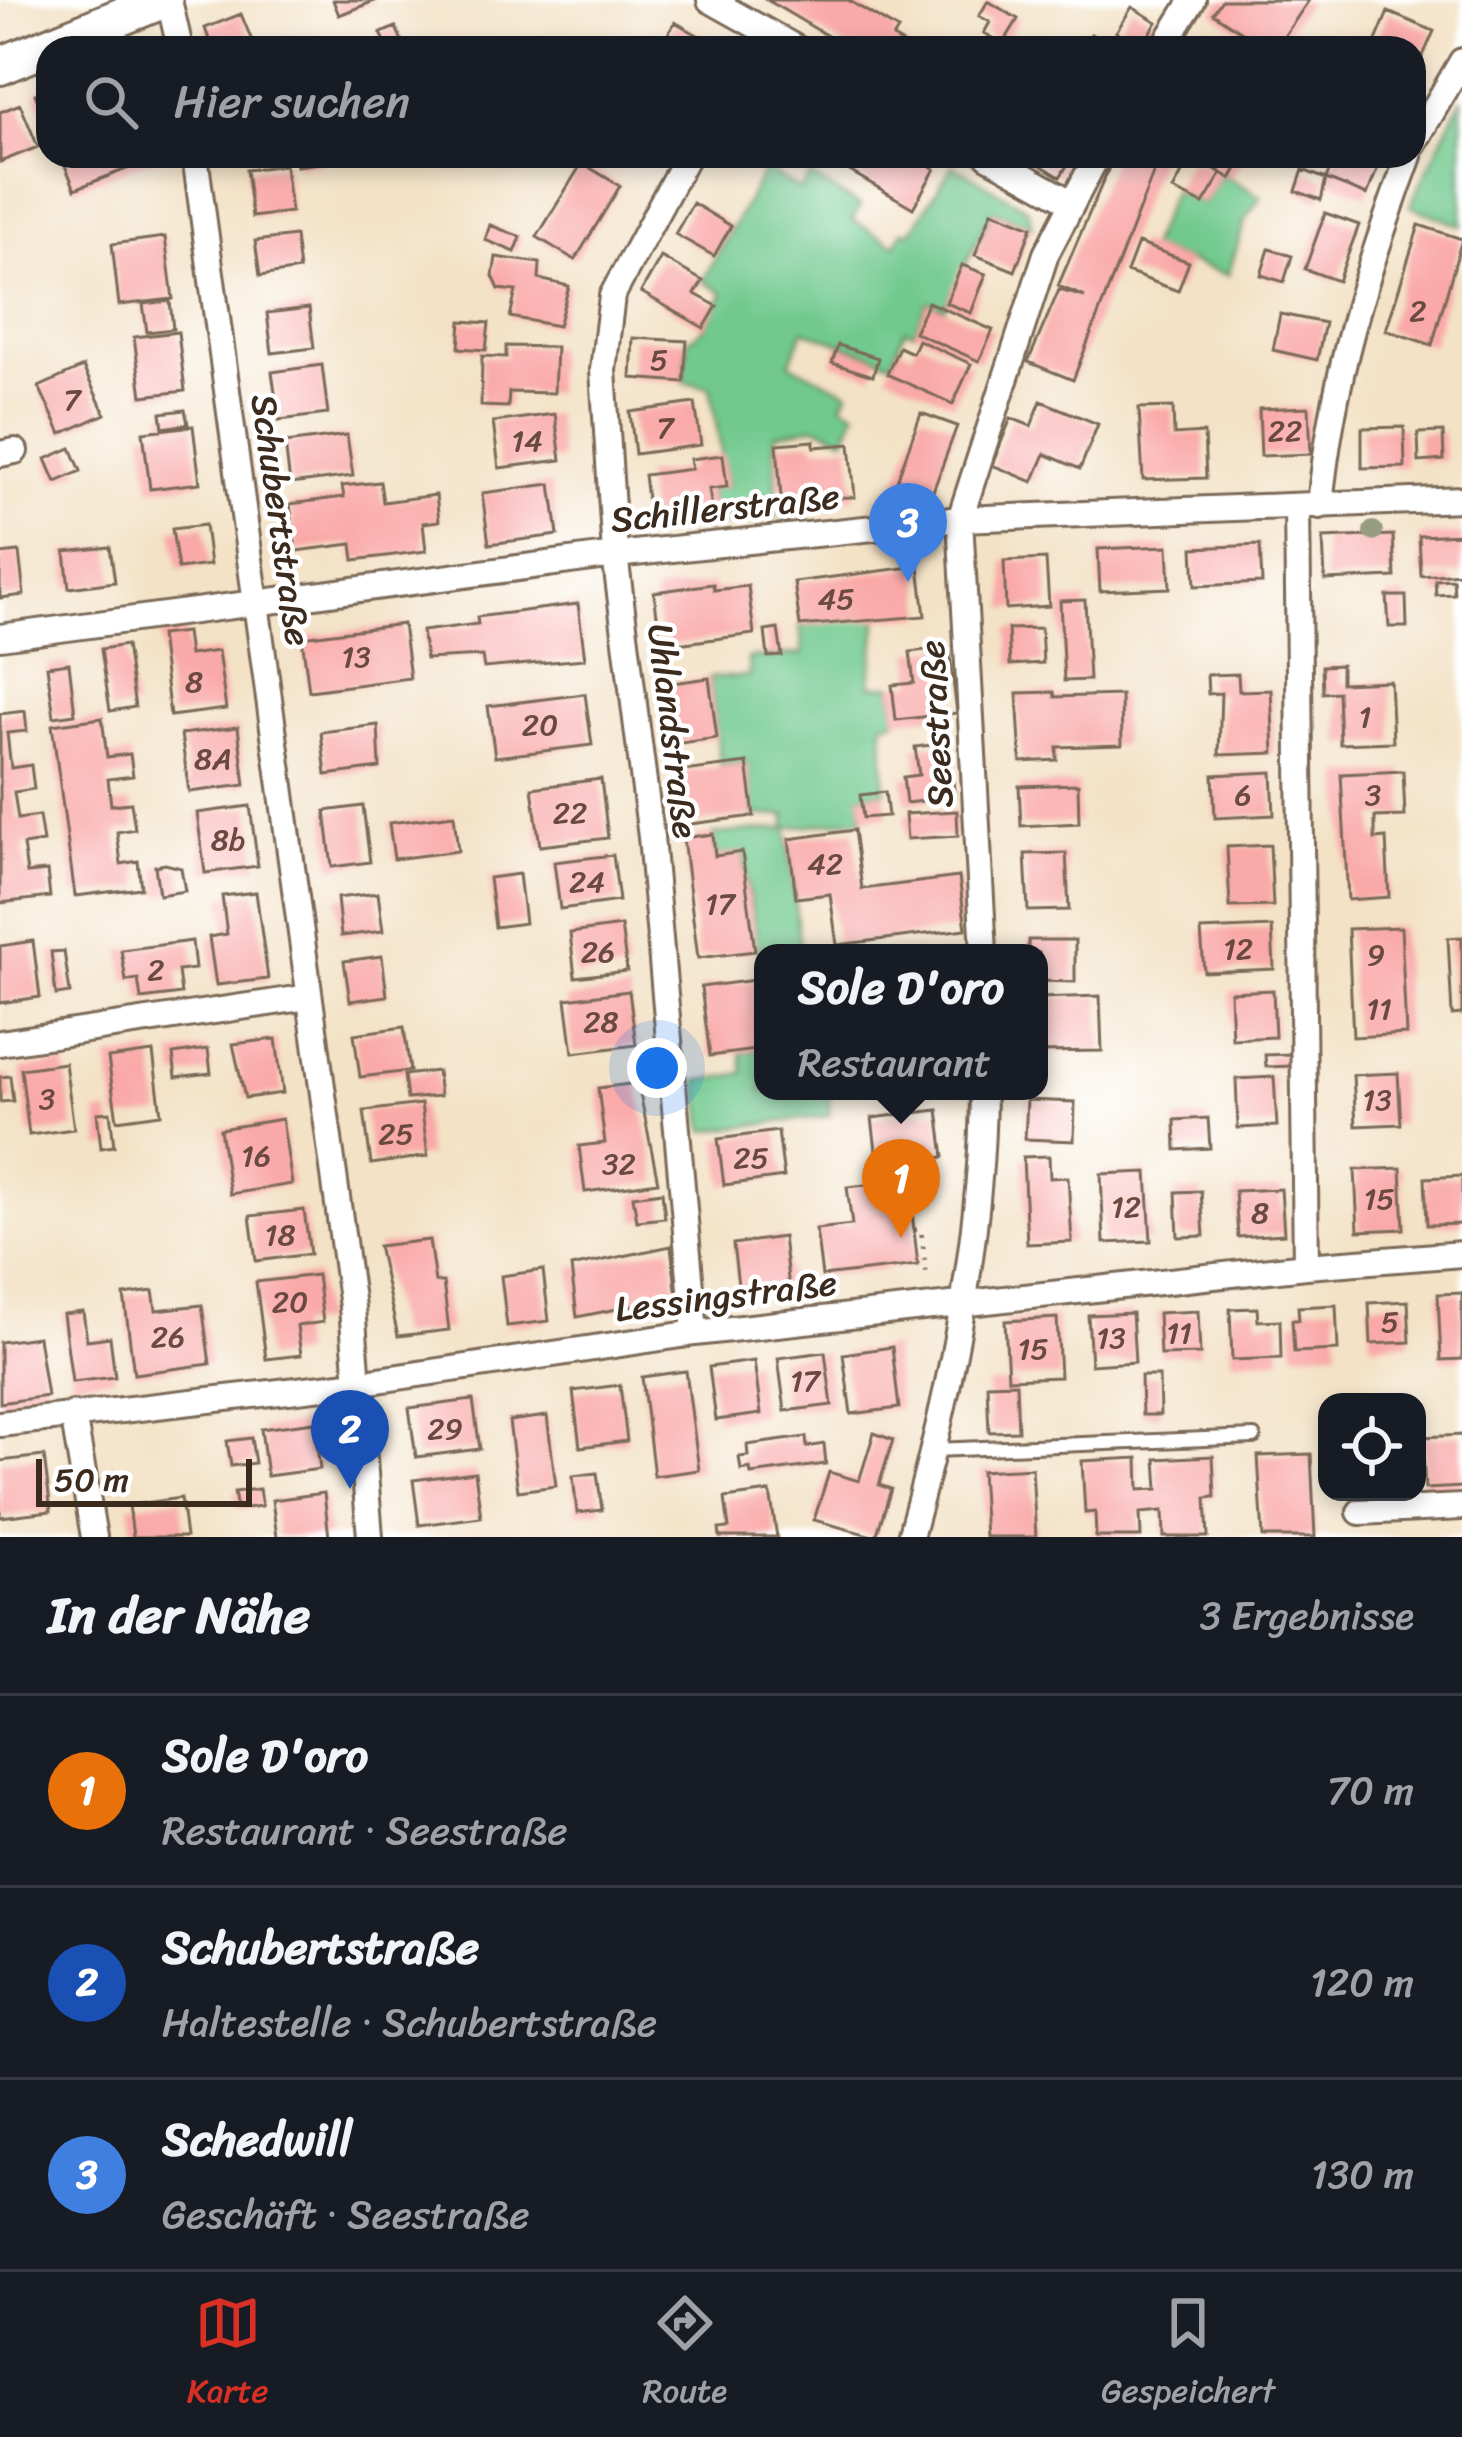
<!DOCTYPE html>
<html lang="de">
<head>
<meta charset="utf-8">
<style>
  :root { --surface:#171b24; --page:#20242c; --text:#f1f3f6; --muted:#9ea1a6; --line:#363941; --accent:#d93025 }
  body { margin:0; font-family:Sriracha,sans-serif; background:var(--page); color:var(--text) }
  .controls { position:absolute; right:36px; bottom:36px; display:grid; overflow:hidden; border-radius:24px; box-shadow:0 6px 18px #0003 }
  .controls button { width:108px; height:108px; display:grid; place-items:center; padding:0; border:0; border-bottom:3px solid var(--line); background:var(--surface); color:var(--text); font:60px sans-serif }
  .scale { position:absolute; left:36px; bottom:30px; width:216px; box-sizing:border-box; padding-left:12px; border:6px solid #3b2a1e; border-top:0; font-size:33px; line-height:42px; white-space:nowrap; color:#3b2a1e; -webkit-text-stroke:9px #fff; paint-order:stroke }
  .you { position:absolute; left:657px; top:1068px; width:42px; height:42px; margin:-30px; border:9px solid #fff; border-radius:50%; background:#1a73e8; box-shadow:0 0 0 18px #1a73e833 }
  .badge { display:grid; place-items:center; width:78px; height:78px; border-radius:50%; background:var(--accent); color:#fff; font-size:39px; font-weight:700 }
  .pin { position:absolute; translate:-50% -99px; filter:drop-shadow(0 3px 6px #0008) }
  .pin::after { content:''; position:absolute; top:63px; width:42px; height:36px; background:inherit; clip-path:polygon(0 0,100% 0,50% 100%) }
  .popup { position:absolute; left:754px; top:944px; width:294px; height:156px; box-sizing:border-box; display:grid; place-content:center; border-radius:24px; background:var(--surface); filter:drop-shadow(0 3px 9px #0005); font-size:39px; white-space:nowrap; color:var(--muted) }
  .popup b { font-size:45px; color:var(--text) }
  .popup::after { content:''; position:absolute; left:50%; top:100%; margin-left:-24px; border:24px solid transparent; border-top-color:var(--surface) }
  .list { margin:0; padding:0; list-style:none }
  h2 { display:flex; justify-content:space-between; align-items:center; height:156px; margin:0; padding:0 48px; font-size:51px }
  h2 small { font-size:39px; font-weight:400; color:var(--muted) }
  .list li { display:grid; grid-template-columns:78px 1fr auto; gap:36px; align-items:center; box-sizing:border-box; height:192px; padding:0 48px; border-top:3px solid var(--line) }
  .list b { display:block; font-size:45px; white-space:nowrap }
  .list p { margin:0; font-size:39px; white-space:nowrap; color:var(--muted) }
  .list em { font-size:39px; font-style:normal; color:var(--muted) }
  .icon { flex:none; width:66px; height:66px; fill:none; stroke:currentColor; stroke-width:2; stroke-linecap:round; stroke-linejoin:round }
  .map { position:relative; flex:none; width:1462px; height:1537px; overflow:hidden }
  .search { position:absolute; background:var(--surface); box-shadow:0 6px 18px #0003; left:36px; right:36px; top:36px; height:132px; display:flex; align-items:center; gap:30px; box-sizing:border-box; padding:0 42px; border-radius:36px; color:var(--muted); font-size:45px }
  .sheet { height:732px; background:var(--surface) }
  nav { display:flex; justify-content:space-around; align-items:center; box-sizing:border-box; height:168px; border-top:3px solid var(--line); background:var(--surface); font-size:33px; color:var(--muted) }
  nav a { display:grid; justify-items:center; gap:6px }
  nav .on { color:var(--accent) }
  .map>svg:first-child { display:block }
  .green { fill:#71c98e; stroke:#567a56; stroke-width:3 }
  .building { fill:#f9a9a8 }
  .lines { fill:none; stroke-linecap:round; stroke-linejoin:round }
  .lane-casing { stroke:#7b6a59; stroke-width:18 }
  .street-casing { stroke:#7b6a59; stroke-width:30 }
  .secondary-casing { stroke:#7b6a59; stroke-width:42 }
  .path { stroke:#7b6a59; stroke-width:4.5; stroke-dasharray:3 9; stroke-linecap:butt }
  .lane { stroke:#fff; stroke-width:12 }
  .street { stroke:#fff; stroke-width:24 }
  .secondary { stroke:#fff; stroke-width:36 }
  .tree { fill:#989c7f }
  .labels { text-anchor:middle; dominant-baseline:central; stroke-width:9; stroke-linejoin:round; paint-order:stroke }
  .number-label { font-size:30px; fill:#6a4a40 }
  .street-label { font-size:36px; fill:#3b2a1e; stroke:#fff }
</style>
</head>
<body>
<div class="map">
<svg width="1462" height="1537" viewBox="0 0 1462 1537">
  <rect width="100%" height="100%" fill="#fff"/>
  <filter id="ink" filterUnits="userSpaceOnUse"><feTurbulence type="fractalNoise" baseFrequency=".00833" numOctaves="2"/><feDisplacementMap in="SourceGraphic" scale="24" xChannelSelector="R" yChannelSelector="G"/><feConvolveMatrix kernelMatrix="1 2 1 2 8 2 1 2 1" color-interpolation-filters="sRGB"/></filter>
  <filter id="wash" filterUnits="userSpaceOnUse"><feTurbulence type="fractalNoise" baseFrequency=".004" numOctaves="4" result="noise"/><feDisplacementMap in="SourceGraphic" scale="48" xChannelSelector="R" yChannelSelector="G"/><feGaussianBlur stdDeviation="2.7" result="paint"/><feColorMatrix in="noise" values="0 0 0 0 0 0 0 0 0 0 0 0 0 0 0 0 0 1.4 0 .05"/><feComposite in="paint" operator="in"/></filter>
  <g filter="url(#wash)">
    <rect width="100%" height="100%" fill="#f3e2c6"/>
    <!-- green -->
    <path class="green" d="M1462,98V226L1410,206Z
      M953,165L1028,209L1032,227L992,211L944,308L928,302L914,332L905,329L892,362L803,330L790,364L849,392L842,404L856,412L845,438L815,426L775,435L777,518L726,524L713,515L709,489L727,486L710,387L684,382L687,341L704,328L724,293L703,281L765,169L800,190L810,176L860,206L852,220L895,245L903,231L911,232Z
      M1222,173L1261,197L1245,221L1228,275L1149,248L1173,190L1203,204Z
      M878,616L870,686L892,685L896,720L883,723L885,792L861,795L863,818L787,828L800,950L811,953H763V974L742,853L715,856L713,834L786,828V815L754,816L747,763L721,766L709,678L749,676L748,658L803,654L800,626Z
      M763,1049V1091H829V1116L705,1131L698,1081L744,1073L741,1052Z"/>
    <g id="blocks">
      <!-- building -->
      <path class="building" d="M333,0H377L339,15Z
        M767,0H848L898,30L893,38L910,48H848Z
        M1222,0H1309L1276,48H1265L1213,13Z
        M988,1L1018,19L1003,44L984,33L990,22L979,16Z
        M1132,7L1157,22L1141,48L1116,32Z
        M1388,12L1434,31L1418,67L1414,48H1373Z
        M241,14L255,48H212L205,28Z
        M675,22L715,45L713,48H660Z
        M396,27L405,48H388L381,33Z
        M1208,33L1233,48H1188L1192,42L1200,46Z
        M1091,34L1115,48H1082Z
        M48,88V125L35,94Z
        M20,104L38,147L0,162V112Z
        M61,156H160L75,189Z
        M295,156H326L327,162L297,166Z
        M824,156H914L935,169L913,208Z
        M1026,156H1073L1060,177Z
        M1114,156H1160L1073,380L1028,362L1059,290L1085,297L1058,286Z
        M1197,156H1244L1231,179L1222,173L1203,204L1173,190L1190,158L1222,173Z
        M1335,156L1382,157L1367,195L1326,179Z
        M582,163L620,186L575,260L537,237Z
        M285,165L291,212L252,217L246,170Z
        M1303,170L1326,179L1321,200L1296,191Z
        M693,203L731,226L714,256L675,234Z
        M992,211L1032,227L1015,271L975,255Z
        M1325,213L1359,225L1338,281L1305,269Z
        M490,225L521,237L515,252L485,240Z
        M1419,225L1462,239L1432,345L1386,330Z
        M295,236L299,270L260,276L255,241Z
        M165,237L173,299L119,305L112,244Z
        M1138,243L1189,262L1178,291L1127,272Z
        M1269,249L1292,256L1284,282L1261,275Z
        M496,257L540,263L539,279L569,286L558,326L510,317L516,291L499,289L493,276Z
        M661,257L703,281L695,294L717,306L704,328L641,292Z
        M962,265L986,274L971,313L946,303Z
        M170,301L173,329L147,332L143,304Z
        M928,302L993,330L979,361L914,332Z
        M309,308L314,348L272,353L267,313Z
        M1280,314L1325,323L1317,360L1273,350Z
        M461,321L489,323L486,350L459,348Z
        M178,332L185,391L142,396L134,337Z
        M633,338L687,341L684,382L631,378Z
        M918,340L971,364L953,404L887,374L899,347L912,353Z
        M838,345L878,358L873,376L832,363Z
        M506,346L556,347L554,393L509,392L508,407L481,406L482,356L506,357Z
        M322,365L328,414L279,420L272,372Z
        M83,367L105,414L61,434L39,387Z
        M1041,401L1098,424L1080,469L1045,454L1033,482L992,465L1011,418L1031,426Z
        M695,403L701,445L635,454L630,412Z
        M1173,407L1174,435L1204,433L1206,478L1143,480L1139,408Z
        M1309,407L1311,454L1261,456L1259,409Z
        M185,410L188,424L163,428L161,413Z
        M921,413L957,426L929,502L894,489Z
        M555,414L561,460L499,468L493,422Z
        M193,426L200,483L150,489L143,432Z
        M1404,427L1405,467L1362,468V428Z
        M1443,432L1444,460L1419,462L1418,433Z
        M347,435L353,476L290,484L285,443Z
        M814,441V447L850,444L855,497L781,498L777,444Z
        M71,448L81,471L56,482L46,459Z
        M723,455L727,487L709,489L713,515L650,523L644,475L692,469L690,459Z
        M380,482L383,502L436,495L439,521L423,523L426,551L354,560L352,544L296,551L290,504L344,497L342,486Z
        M551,484L558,535L489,544L482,493Z
        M205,525L210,565L178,569L172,529Z
        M1462,534V573L1421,576L1419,536Z
        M1393,535L1395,577L1325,580L1323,538Z
        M1260,545L1262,583L1195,586L1193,548Z
        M1168,546L1170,588L1100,591L1098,549Z
        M110,547L115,582L69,588L65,552Z
        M19,552L24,595L0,598V554Z
        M1046,559L1049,606L1006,609L1004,561Z
        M919,566L925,616L800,626L794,582Z
        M1453,579L1454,594L1436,595L1435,580Z
        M713,584L714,590L748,586L754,634L661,646L654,592Z
        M1387,596H1406L1407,627H1389Z
        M1085,600L1089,680L1064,681L1060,601Z
        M578,604L585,659L484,668L482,656L426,659L422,631L478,624L477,617Z
        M403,624L410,678L309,691L302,637Z
        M1041,628L1043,663L1010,665L1008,629Z
        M778,629L782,656L768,657L765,631Z
        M186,632L189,655L218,651L226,709L170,716L160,635Z
        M126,645L135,707L110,711L101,649Z
        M949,647L957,713L896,720L892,685L914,683L910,652Z
        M69,663L75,714L54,717L47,666Z
        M1341,665V683L1390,681L1393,742L1340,744L1338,692L1323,693L1322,666Z
        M1238,674L1239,691L1271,690L1274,753L1219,755L1221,693L1208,694L1207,675Z
        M709,678L717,738L673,744L665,684Z
        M1054,692L1055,697L1121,695L1122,745L1057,747V760L1021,762L1017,693Z
        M585,694L592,745L495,757L488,706Z
        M25,711L27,731L7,733L11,768L31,765L34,789L14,792L18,819L39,816L43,842L23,845L27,873L47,871L50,897L0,903V714Z
        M102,718L107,757L130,754L133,776L108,779L111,805L131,803L135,829L117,832L121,864L138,861L141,888L75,896L52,725Z
        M378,725L380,768L326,775L321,732Z
        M238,727L245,785L189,792L181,734Z
        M948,743L955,797L906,803L903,777L919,775L915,747Z
        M747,763L754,816L682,825L675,772Z
        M1403,771L1405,816L1375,817V839L1386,838L1389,897L1348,900L1341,774Z
        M1272,772L1274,815L1215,818L1213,775Z
        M601,779L608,838L540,846L532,788Z
        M1078,784L1079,823L1021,826L1019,786Z
        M885,792L888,816L863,818L860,795Z
        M250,806L258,866L205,873L197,813Z
        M363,806L370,862L332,867L325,811Z
        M957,811L958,836L907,839L905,814Z
        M454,815L458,851L394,859L389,823Z
        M854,830L862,889L959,877L966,929L837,945L830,894L796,898L789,839Z
        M713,834L715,856L742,852L755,951L698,958L683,838Z
        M1270,845L1273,906L1230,907L1227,847Z
        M1066,853L1069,910L1028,911L1025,854Z
        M613,855L619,901L560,909L554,862Z
        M165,864L181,868L185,891L159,895L155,866Z
        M519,874L525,923L495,927L489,878Z
        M256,892L268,979L216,985L209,937L227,934L222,896Z
        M378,893L383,931L341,936L337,898Z
        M621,926L627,971L575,977L570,933Z
        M1272,927L1274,969L1204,972L1201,930Z
        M1401,927L1406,1034L1353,1037L1348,929Z
        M1462,937V1014L1452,1015L1448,938Z
        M1028,940H1075V982L1039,981V953H1028Z
        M33,941L40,997L0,1003V946Z
        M192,941L195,969L178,971L181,994L141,999L138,979L126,981L121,950Z
        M64,951L70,993L56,995L51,952Z
        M382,956L387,996L350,1001L344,961Z
        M763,979V1049L710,1056L701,987Z
        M1273,990L1275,1037L1232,1039L1230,992Z
        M629,991L636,1045L573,1053L566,999Z
        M1100,996L1102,1051L1039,1052V998Z
        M404,1027L410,1071L360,1077L354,1034Z
        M276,1039L283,1093L245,1098L233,1044Z
        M208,1049L211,1073L176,1077L173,1054Z
        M153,1052L161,1114L117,1120L108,1058Z
        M1291,1054V1066L1266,1067L1265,1055Z
        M65,1063L74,1129L29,1135L21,1069Z
        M437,1071L440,1096L407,1099L404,1075Z
        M1398,1073L1401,1124L1356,1126L1353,1075Z
        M10,1076L13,1101L0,1102V1077Z
        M1274,1077L1277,1126L1238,1128L1236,1079Z
        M638,1083L658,1182L585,1192L579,1146L605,1143L598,1088Z
        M1027,1100L1075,1102L1074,1141L1025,1139Z
        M421,1104L428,1156L371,1164L364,1111Z
        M938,1110L944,1157L878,1166L872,1118Z
        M110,1112L114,1146L101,1148L97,1113Z
        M1208,1118L1210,1148L1176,1150L1175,1120Z
        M282,1119L292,1184L230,1194L220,1129Z
        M778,1131L784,1177L724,1185L718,1139Z
        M1049,1156L1050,1178L1068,1177L1072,1242L1027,1244L1023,1157Z
        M1401,1168L1404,1229L1358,1231L1355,1170Z
        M1147,1172L1151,1241L1104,1243L1101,1174Z
        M1462,1176V1224L1427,1225L1425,1178Z
        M875,1184L878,1208L911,1204L918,1265L822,1276L816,1229L852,1225L847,1187Z
        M1281,1189L1284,1234L1238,1237L1235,1191Z
        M1201,1191L1204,1236L1178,1237L1176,1192Z
        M662,1192L665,1218L637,1221L633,1196Z
        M304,1210L310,1254L256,1261L250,1216Z
        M783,1237L789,1287L739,1293L733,1244Z
        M429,1240L435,1282H443L449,1330L398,1336L378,1246Z
        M671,1246L677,1297L577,1317L571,1267Z
        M543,1270L549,1321L507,1326L501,1276Z
        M317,1275L323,1322L297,1326L301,1355L266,1359L256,1282Z
        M153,1291L156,1310L202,1305L210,1364L134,1374L124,1295Z
        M1462,1293V1359L1441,1360L1438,1294Z
        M1408,1301L1410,1342L1371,1344L1369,1303Z
        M1336,1305L1338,1350L1294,1352L1292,1320H1299L1298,1307Z
        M1257,1308L1258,1321L1280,1320L1281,1358L1232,1360L1230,1309Z
        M1198,1311L1200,1354L1160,1355L1158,1313Z
        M83,1312L87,1340L110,1337L115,1377L72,1382L63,1314Z
        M1132,1313L1135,1362L1091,1365L1088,1315Z
        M1057,1318L1060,1377L1008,1379L1005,1321Z
        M38,1337L47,1396L0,1403V1342Z
        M892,1347L899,1408L851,1414L843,1354Z
        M825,1352L832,1405L785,1411L778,1358Z
        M754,1361L761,1414L716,1420L709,1367Z
        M686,1371L699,1470L654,1476L642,1377Z
        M1141,1376H1159L1160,1415H1142Z
        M1016,1383L1018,1431L989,1432L987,1384Z
        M620,1385L627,1441L580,1447L573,1391Z
        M473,1400L480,1449L416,1457L409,1408Z
        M547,1416L556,1486L518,1491L509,1421Z
        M314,1422L320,1469L267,1476L261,1429Z
        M874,1433L893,1440L879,1485L891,1489L876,1537L814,1520L829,1472L859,1481Z
        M1462,1435V1487L1425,1489L1422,1437Z
        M806,1437L807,1447L824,1444L826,1464L751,1474L750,1468L741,1470L739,1457L748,1456L747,1445Z
        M251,1438L255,1463L231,1466L227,1441Z
        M1311,1454L1315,1537H1263L1258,1456Z
        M44,1456L51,1511L0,1517V1461Z
        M1213,1456L1215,1497L1206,1498L1208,1537H1164L1163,1511L1140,1513L1141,1537H1096L1095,1512L1085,1513L1082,1461L1138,1458L1139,1490L1158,1489L1156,1459Z
        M1032,1468L1036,1537H985L981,1471Z
        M475,1472L481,1517L419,1525L413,1480Z
        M597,1473L602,1510L577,1513L573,1476Z
        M259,1489L262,1506L237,1509L234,1492Z
        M770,1492L777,1537H720L719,1529L729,1528L725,1498Z
        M324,1493L329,1537H277L272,1500Z
        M181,1498L186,1537H133L129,1505Z"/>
    </g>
  </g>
  <g filter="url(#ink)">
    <use href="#blocks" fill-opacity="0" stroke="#7b6a59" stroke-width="3"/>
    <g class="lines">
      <!-- lane casing -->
      <g class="lane-casing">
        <path id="lane" d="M934,1450L1254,1437"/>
      </g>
      <!-- street casing -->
      <g class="street-casing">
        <path id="street" d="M169,0L180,48
          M710,0L796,48
          M1163,48L1193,0
          M1414,143L1462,61
          M195,156L352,1307L370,1537
          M687,156L612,296L603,370L615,555L651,837L695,1333
          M988,156L1069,201
          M0,454L15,451
          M1297,506L1306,1266
          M1320,506C1332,379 1365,275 1409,156
          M0,637L615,555L960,519L1462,499
          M984,953L960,519L1046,254L1097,156
          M0,1043L309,997
          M73,1414L94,1537
          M0,1424L358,1383L695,1333L1306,1266L1462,1254
          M1360,1512L1462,1507
          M910,1537C950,1394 982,1240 983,1091"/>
      </g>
      <!-- secondary casing -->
      <g class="secondary-casing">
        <path id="secondary" d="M0,66L162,0"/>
      </g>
      <!-- path -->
      <path class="path" d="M914,1230L921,1229L927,1279"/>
      <!-- lane -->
      <use href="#lane" class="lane"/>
      <!-- street -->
      <use href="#street" class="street"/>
      <!-- secondary -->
      <use href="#secondary" class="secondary"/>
    </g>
    <!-- trees -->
    <g class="tree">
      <circle cx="1373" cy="531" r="10"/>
      <circle cx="374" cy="1421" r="10"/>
    </g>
  </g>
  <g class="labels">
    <!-- number labels -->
    <g class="number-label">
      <text x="1418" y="311">2</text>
      <text x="659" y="360">5</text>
      <text x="72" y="400">7</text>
      <text x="665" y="428">7</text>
      <text x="1285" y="431">22</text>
      <text x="527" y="441">14</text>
      <text x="836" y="599">45</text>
      <text x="356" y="657">13</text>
      <text x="194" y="682">8</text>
      <text x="1365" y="717">1</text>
      <text x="540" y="725">20</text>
      <text x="213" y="759">8A</text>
      <text x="1243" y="795">6</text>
      <text x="1373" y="795">3</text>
      <text x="570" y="813">22</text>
      <text x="228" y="840">8b</text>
      <text x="825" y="864">42</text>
      <text x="587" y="882">24</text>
      <text x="720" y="904">17</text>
      <text x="1238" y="949">12</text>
      <text x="598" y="952">26</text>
      <text x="1376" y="955">9</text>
      <text x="156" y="970">2</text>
      <text x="1379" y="1009">11</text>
      <text x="601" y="1022">28</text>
      <text x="47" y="1099">3</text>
      <text x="1377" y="1100">13</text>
      <text x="396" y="1134">25</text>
      <text x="256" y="1156">16</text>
      <text x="751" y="1158">25</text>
      <text x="619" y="1164">32</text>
      <text x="1379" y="1199">15</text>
      <text x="1126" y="1207">12</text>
      <text x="1260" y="1213">8</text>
      <text x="280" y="1235">18</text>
      <text x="290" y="1302">20</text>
      <text x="1390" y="1322">5</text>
      <text x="1179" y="1333">11</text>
      <text x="168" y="1337">26</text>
      <text x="1111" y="1338">13</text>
      <text x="1033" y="1349">15</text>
      <text x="805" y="1381">17</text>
      <text x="445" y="1429">29</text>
    </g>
    <!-- street labels -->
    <g class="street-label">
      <text transform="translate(725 508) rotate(-6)">Schillerstraße</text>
      <text transform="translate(281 520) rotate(82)">Schubertstraße</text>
      <text transform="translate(936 724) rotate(-93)">Seestraße</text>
      <text transform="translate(673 731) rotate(83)">Uhlandstraße</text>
      <text transform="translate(726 1296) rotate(-7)">Lessingstraße</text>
    </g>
  </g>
</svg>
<div class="controls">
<button><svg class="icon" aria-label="locate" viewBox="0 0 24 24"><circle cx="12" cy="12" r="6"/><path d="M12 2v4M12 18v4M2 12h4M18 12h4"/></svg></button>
</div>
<div class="scale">50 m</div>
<div class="you"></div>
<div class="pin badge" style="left:901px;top:1238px;background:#e8710a">1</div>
<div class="popup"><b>Sole D'oro</b>Restaurant</div>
<div class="pin badge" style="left:350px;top:1489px;background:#1a4fb4">2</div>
<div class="pin badge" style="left:908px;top:582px;background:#3f7fe0">3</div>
<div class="search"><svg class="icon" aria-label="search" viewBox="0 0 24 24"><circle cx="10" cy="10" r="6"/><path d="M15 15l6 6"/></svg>Hier suchen</div>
</div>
<section class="sheet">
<h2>In der Nähe<small>3 Ergebnisse</small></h2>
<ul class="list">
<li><span class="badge" style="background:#e8710a">1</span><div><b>Sole D'oro</b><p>Restaurant · Seestraße</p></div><em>70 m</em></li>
<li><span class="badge" style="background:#1a4fb4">2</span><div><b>Schubertstraße</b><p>Haltestelle · Schubertstraße</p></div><em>120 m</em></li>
<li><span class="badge" style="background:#3f7fe0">3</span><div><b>Schedwill</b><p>Geschäft · Seestraße</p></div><em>130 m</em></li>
</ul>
</section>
<nav>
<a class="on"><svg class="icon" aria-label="map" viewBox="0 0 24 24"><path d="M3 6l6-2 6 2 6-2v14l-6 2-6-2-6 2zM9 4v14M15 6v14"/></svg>Karte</a>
<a><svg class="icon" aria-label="directions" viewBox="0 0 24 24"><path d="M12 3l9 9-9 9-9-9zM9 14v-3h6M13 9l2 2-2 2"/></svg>Route</a>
<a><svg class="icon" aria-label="saved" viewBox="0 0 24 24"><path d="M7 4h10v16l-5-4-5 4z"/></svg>Gespeichert</a>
</nav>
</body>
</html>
